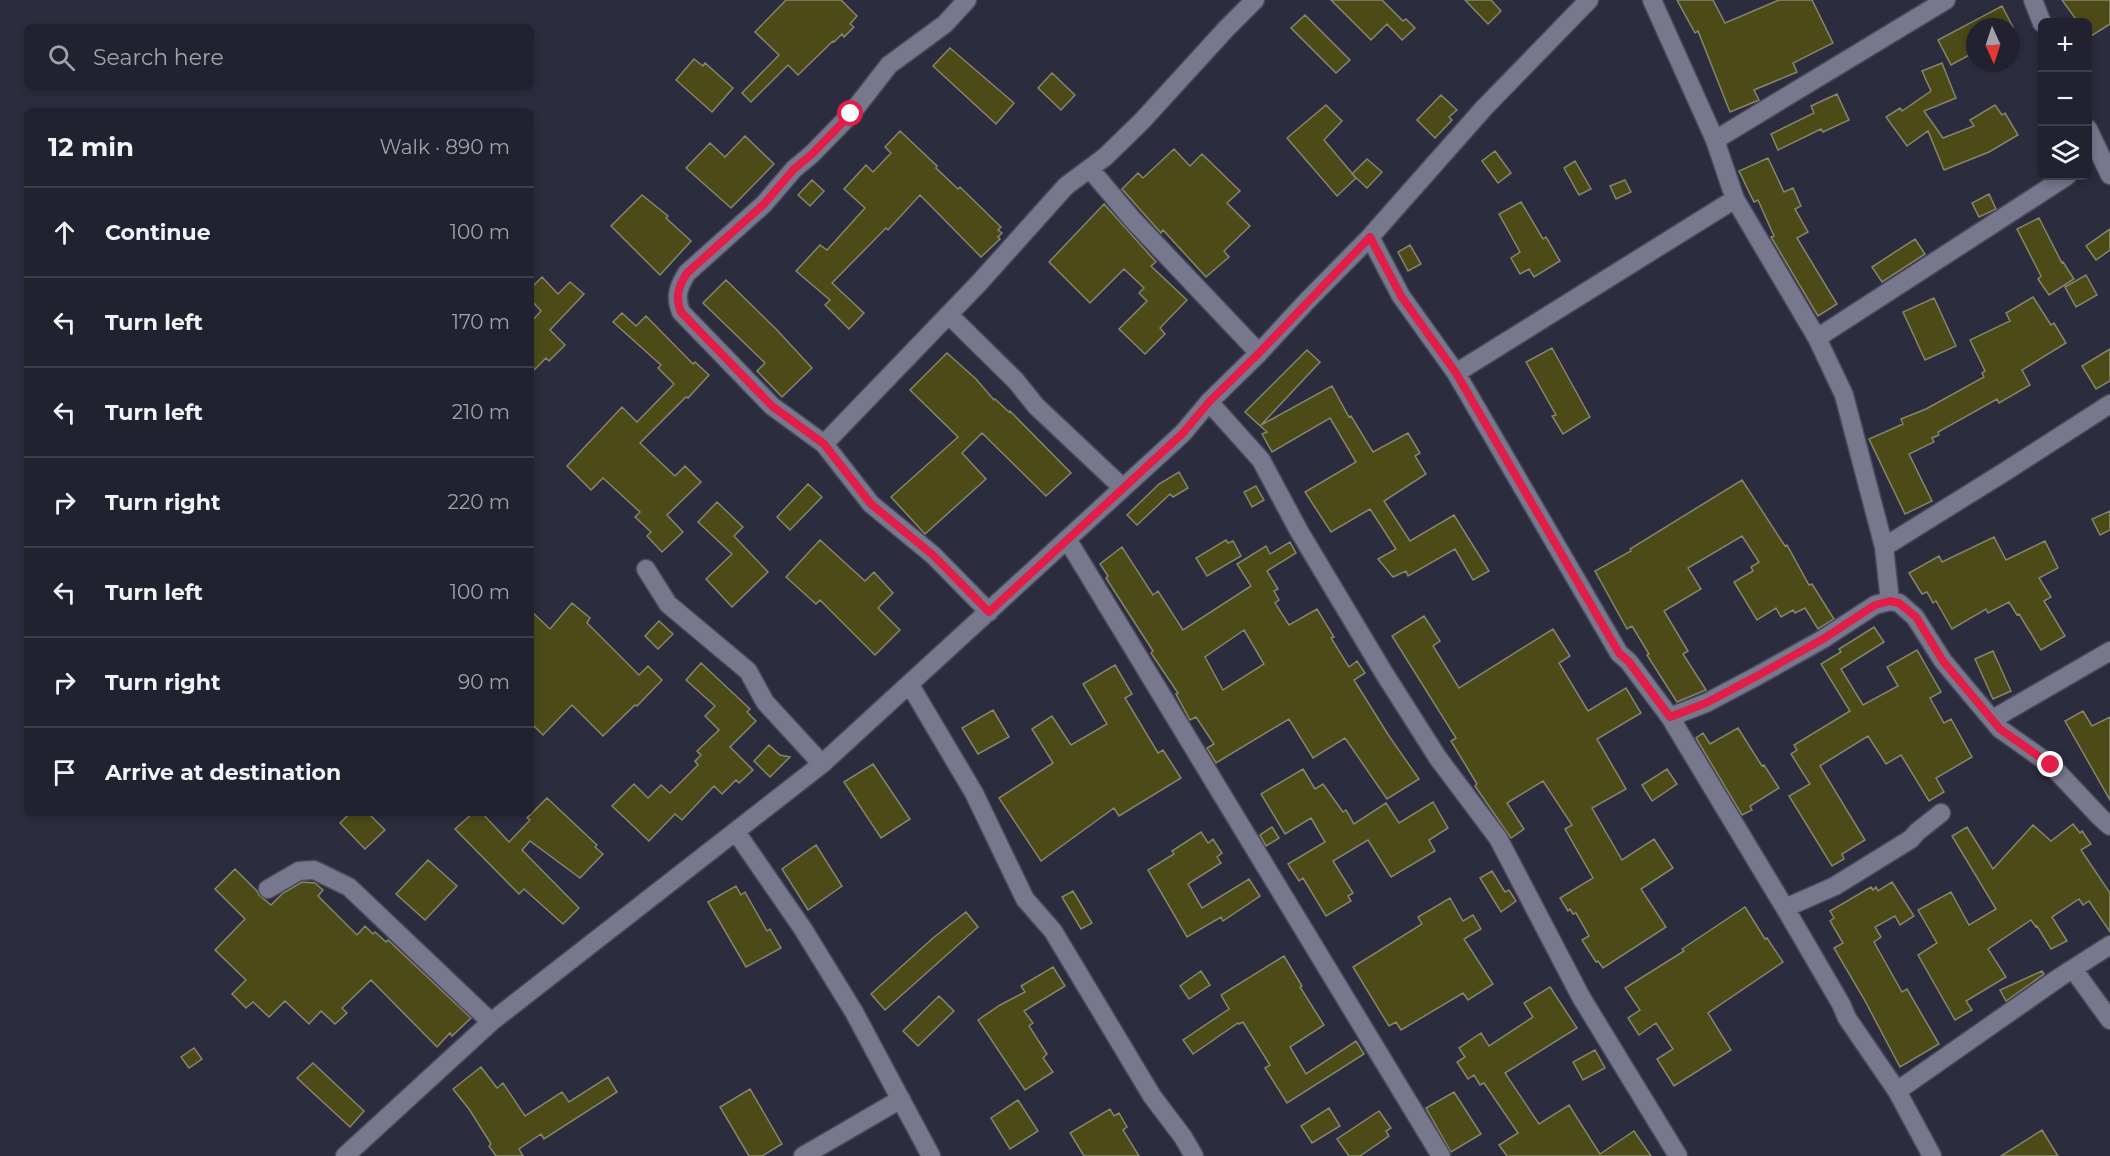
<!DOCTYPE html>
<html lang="en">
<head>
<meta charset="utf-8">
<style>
  :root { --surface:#21212f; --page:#2d2e3b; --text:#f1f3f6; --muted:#a2a3aa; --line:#3e3e4b }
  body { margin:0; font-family:Montserrat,sans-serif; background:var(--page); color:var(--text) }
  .controls { position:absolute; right:18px; top:18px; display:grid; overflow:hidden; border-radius:9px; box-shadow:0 3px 9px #0003 }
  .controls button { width:54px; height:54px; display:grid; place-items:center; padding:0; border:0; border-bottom:2px solid var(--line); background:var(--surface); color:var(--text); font:30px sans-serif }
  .compass { position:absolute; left:1966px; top:18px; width:54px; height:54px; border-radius:50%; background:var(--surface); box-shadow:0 3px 9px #0003; rotate:177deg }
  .stop { position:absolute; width:18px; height:18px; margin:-14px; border:4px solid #e11d48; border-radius:50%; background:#fff }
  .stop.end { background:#e11d48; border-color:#fff; box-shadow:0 2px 6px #0008 }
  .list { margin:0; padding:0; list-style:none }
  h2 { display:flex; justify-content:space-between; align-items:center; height:78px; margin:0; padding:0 24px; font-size:26px }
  h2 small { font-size:20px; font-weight:400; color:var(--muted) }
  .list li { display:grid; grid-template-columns:39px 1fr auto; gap:18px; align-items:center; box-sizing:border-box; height:90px; padding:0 24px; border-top:2px solid var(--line) }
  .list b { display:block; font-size:22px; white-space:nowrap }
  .list em { font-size:20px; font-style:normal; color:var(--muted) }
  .icon { flex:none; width:33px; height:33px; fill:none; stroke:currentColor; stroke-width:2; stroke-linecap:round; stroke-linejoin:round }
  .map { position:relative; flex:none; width:2110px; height:1156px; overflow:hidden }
  .search { position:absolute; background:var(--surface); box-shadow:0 3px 9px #0003; left:24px; top:24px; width:510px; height:66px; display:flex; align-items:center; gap:15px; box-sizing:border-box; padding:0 21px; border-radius:9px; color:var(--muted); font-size:22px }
  .panel { position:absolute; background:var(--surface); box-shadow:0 3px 9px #0003; left:24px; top:108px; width:510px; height:708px; border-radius:9px }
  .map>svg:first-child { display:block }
  .building { fill:#4c4b18; stroke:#85856d; stroke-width:1.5; fill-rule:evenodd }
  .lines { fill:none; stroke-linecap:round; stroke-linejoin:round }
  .minor-casing { stroke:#4a4959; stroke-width:21 }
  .minor { stroke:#77778d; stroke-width:18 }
  .route { stroke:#e11d48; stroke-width:8 }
</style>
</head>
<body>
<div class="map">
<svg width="2110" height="1156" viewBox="0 0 2110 1156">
  <rect width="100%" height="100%" fill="#2c2c3f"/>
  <!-- building -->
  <path class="building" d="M786,0H841L857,16L850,24L854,27L844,37L842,34L834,42L833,41L798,75L788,65L751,102L742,93L779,55L755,32Z
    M1331,0H1382L1403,21L1406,19L1415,28L1402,40L1387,24L1371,40Z
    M1465,0H1491L1501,11L1488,24Z
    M1677,0H1713L1725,23L1779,0H1812L1833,43L1793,63L1797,72L1754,90L1759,100L1730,112L1698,31L1695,33Z
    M2062,0H2110V24L2088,38V22H2078Z
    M2002,6L2013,27H1975V52L1951,65L1938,40Z
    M1305,15L1350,60L1336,73L1291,28Z
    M950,48L1014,103L996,124L933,66Z
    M694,59L703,66L705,63L733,88L712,112L676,80Z
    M1942,63L1956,98L1924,111L1943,138L1974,126L1970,120L1995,105L2002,115L2005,113L2018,135L1989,152L1944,170L1928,131L1907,146L1886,117L1900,108L1902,111L1931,91L1922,71Z
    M1052,73L1075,95L1061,110L1038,88Z
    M1837,94L1849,120L1823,132L1821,129L1778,150L1771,134L1814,113L1811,106Z
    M1441,95L1457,110L1449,117L1452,120L1435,138L1417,120Z
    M1326,105L1342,121L1324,140L1356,178L1337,196L1287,138Z
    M900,131L937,166L936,168L958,189L960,187L1001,227L998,230L1002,233L998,237L1000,239L981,257L920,195L888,230L886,228L832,283L864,313L849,329L825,305L830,300L796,271L820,245L827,250L865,208L844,189L866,165L873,172L891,153L885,147Z
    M745,136L774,164L731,208L686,168L710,143L725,157Z
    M1174,149L1190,166L1202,154L1240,191L1227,203L1250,226L1224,251L1229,257L1206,277L1163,230L1161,233L1122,189L1138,173L1143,178Z
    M1495,151L1511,173L1498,183L1482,161Z
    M1768,158L1784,192L1793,188L1801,206L1795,209L1808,232L1797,238L1837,304L1818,316L1771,237L1774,236L1758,200L1754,202L1739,171Z
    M1367,159L1382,172L1367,188L1352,174Z
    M1575,161L1591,189L1579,195L1564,168Z
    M812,180L824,191L810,206L798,195Z
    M1625,180L1631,192L1616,199L1610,186Z
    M1989,194L1996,209L1979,217L1972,203Z
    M642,195L668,216L666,218L691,241L660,275L611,226Z
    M1521,202L1543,239L1546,237L1560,261L1534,277L1529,269L1520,274L1511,258L1520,252L1499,214Z
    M1104,204L1156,262L1151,266L1187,300L1160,328L1165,334L1145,354L1119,329L1147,301L1139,293L1144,288L1124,269L1090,303L1049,262Z
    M2039,218L2062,263L2063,262L2074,279L2049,295L2038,279L2041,276L2017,229Z
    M2110,229V250L2096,260L2086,246Z
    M1915,239L1925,254L1882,282L1872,267Z
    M1410,245L1421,264L1408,271L1398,252Z
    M2086,275L2097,295L2076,307L2065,287Z
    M542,277L558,294L570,282L584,294L550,330L565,345L549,361L546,358L531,373V322L541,311L531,300V288Z
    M726,280L777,330L812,368L782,397L757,371L765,363L703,303Z
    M2033,297L2051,325L2054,323L2066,343L2022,370L2030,385L1999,403L1997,399L1938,432L1939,435L1932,438L1934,442L1909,454L1932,501L1905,514L1869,439L1903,424L1901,419L1926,409L1984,377L1982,373L1985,371L1970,340L2010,321L2006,313Z
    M1934,298L1956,346L1925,360L1903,312Z
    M622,313L636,326L646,316L693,364L695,362L709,375L688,398L686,397L640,443L675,476L685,466L701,482L667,515L683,532L662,552L647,536L651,532L635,517L640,512L603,478L591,490L567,466L622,407L637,422L674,384L658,368L661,365L613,322Z
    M1552,348L1590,417L1563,434L1552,416L1556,415L1526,362Z
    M2110,349V381L2096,389L2082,366Z
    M1307,350L1320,362L1261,425L1332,386L1349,417L1351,416L1373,452L1408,433L1420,453L1415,456L1426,474L1384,501L1410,541L1454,515L1489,571L1473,580L1455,549L1408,576L1406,571L1393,577L1378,559L1396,549L1370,509L1331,532L1305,492L1356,462L1330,418L1272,452L1262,434L1267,432L1245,412Z
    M947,353L976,379L994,400L995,399L1009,412L1010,411L1071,473L1046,496L982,433L962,453L986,479L925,534L891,497L958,437L910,390Z
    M1179,472L1188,488L1173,497L1170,494L1137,525L1127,515L1159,484Z
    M1742,480L1785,546L1787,545L1809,585L1812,584L1834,619L1818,629L1805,608L1795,613L1793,610L1781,617L1776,608L1757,620L1734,582L1753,571L1751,567L1759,562L1742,536L1688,568L1701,589L1664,611L1688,651L1683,654L1706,690L1677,702L1647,655L1649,654L1632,626L1627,629L1595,571L1631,551L1630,549Z
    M808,484L822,497L790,530L777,517Z
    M1256,486L1264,500L1252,507L1244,492Z
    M717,502L743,527L734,536L768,572L732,607L706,579L732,554L698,522Z
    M2110,511V530L2100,535L2092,519Z
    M1994,537L2006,560L2045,541L2058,568L2039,578L2051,597L2044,601L2065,636L2041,650L2019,614L2017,615L2009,602L1988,613L1986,609L1952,629L1936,601L1933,603L1927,592L1922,594L1909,573L1939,556L1942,562Z
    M820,540L865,581L874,572L893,593L878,608L900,630L875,655L820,600L816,604L786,577Z
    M1226,540L1228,543L1233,541L1241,556L1207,576L1196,558Z
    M1290,542L1296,553L1267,571L1278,589L1274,591L1279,600L1275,603L1289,625L1317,609L1334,637L1331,638L1349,667L1357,661L1365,673L1354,680L1389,736L1419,779L1387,799L1345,738L1313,758L1289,719L1216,763L1207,748L1214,744L1196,717L1190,720L1176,694L1178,693L1151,653L1153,651L1106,578L1108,576L1100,564L1122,547L1153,595L1158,591L1183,630L1251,586L1237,564L1266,546L1270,554ZM1244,630L1264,664L1223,690L1205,657Z
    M572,603L590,618L587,623L639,675L648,666L662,680L637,706L635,705L603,736L572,705L543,735L531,723V611L550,629Z
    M1424,616L1440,641L1433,646L1459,688L1553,629L1570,656L1559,663L1588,711L1626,688L1641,713L1597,739L1626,789L1592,808L1622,860L1654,839L1673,868L1641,889L1666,927L1603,968L1598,961L1596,962L1582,940L1589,936L1576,913L1573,914L1570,909L1568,911L1560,898L1593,878L1565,829L1572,825L1543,781L1507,803L1524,829L1511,838L1475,786L1477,784L1451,741L1456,738L1392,636Z
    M659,621L673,634L658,649L645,636Z
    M1874,627L1884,642L1841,669L1863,705L1898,686L1887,667L1917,650L1941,692L1930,698L1944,723L1951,719L1972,757L1936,778L1944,792L1929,801L1901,755L1886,764L1868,736L1823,764L1820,766L1865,840L1842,854L1844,859L1832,866L1789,796L1810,784L1791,754L1797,750L1794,745L1850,711L1821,664L1841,652L1839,649Z
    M1993,651L2011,691L1993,699L1975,659Z
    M701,663L750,709L747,712L756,721L730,747L753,770L739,783L736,780L722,794L714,786L682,820L675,814L649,841L612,806L634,784L648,798L661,785L670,793L698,765L695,761L701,755L697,751L719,730L705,716L715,706L686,680Z
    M1115,665L1132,694L1125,698L1158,753L1163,750L1181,778L1119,816L1114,808L1041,861L999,798L1053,763L1032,729L1052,716L1071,745L1107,724L1083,684Z
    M993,710L1009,737L978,754L962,728Z
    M2083,711L2092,726L2110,717V800L2065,721Z
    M1738,728L1762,766L1764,765L1779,788L1750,806L1752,810L1742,815L1696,738L1703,733L1710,744Z
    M769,745L780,755L790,757L770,777L754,761Z
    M873,764L910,819L881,838L844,782Z
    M1303,769L1315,789L1323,784L1343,812L1346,810L1354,824L1386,803L1399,823L1433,802L1448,828L1429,840L1435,851L1391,877L1368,840L1333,861L1353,893L1348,896L1351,901L1326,916L1303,878L1299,881L1288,864L1325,842L1311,818L1285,834L1261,794Z
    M1667,769L1677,784L1652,801L1642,785Z
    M547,798L597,845L595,847L603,854L580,878L530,841L522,850L579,908L563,924L524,889L519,894L455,829L473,813H482L509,842L530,820L527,818Z
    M350,813H368L385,830L365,849L340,823Z
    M2073,824L2080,833L2082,831L2091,844L2081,850L2110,893V932L2089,901L2083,905L2079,899L2052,917L2067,941L2051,949L2037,926L2036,927L2031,920L1988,949L2006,977L1966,1001L1972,1010L1955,1020L1918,955L1937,943L1918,910L1951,892L1969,925L1996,909L1952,836L1967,827L1993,869L2033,825L2051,841Z
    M1272,827L1279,838L1266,846L1260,835Z
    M1201,832L1208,843L1213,839L1222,853L1217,857L1221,863L1188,884L1202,908L1249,879L1260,896L1223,921L1221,917L1187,937L1148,870L1174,854L1172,851Z
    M816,845L842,886L808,910L782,869Z
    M428,860L457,886L425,920L396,894Z
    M235,869L257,891L259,895L271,905L283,893L302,882L315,883L323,890L318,896L357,935L365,926L373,934L375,932L386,942L388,940L471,1018L452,1036L450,1033L437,1047L371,980L342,1008L347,1013L335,1024L321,1011L309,1024L285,1001L269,1017L253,1002L246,1008L232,994L246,980L215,950L245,919L215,889Z
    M1492,871L1505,892L1509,890L1516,901L1501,912L1480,878Z
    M1892,882L1914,916L1900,925L1895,916L1875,927L1881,937L1874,942L1902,992L1907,989L1939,1044L1900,1067L1864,999L1834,948L1843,943L1830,921L1834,918L1830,911L1871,887L1873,890L1876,887L1878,891Z
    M736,886L741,895L745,892L767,931L770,929L781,948L746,967L708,902Z
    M1073,891L1092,923L1081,929L1062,897Z
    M1450,898L1463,921L1473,915L1481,929L1464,939L1493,984L1468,1000L1463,993L1401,1030L1396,1022L1389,1026L1353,967L1422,924L1418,917Z
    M1745,907L1765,939L1767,938L1783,962L1708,1013L1731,1050L1674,1086L1657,1059L1673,1049L1656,1023L1639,1035L1628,1018L1640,1010L1625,988L1684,951L1682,949Z
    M966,912L978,927L885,1010L871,994L933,938Z
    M1284,956L1302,986L1300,987L1324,1025L1290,1047L1306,1074L1356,1041L1364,1054L1287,1103L1265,1068L1270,1065L1243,1022L1239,1024L1238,1023L1193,1054L1183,1040L1229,1009L1221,995Z
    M1053,967L1065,986L1024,1011L1033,1023L1029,1026L1047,1054L1043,1058L1053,1072L1025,1090L978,1020L1000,1005L1025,992L1021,986Z
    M1201,971L1210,985L1189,999L1180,986Z
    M2042,971L2044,974L2006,1001L2000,990Z
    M1550,987L1577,1028L1505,1073L1539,1124L1569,1105L1600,1154L1634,1131L1651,1156H1507L1499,1145L1518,1133L1484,1083L1480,1085L1474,1075L1468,1079L1457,1062L1465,1057L1459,1048L1481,1033L1489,1046L1533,1017L1524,1003Z
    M939,996L954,1011L918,1046L903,1031Z
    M194,1048L202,1059L189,1068L181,1057Z
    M1595,1050L1605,1068L1583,1080L1573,1062Z
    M313,1063L364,1111L350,1127L297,1078Z
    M481,1067L497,1088L503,1083L525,1116L562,1092L569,1102L608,1077L617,1092L544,1139L541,1134L519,1149L523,1156H496L489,1146L491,1144L469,1109L453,1089Z
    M750,1089L782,1144L762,1156H749L720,1107Z
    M1454,1092L1481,1134L1451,1152L1426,1108Z
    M1018,1100L1038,1131L1010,1149L991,1118Z
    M1329,1108L1340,1126L1312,1143L1301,1126Z
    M1110,1109L1114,1116L1119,1113L1127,1127L1123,1130L1139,1156H1084L1070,1133Z
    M1379,1111L1391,1128L1386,1131L1389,1136L1360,1156H1349L1337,1139Z
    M2042,1130L2058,1156H2001Z"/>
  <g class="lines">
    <!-- minor casing -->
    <g class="minor-casing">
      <path id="minor" d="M967,0L945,24L889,65L851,114L812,154L794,169L764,204L687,273C678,287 675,297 681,312L772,406L824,444L871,504L933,555L989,612
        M1652,0L1715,140L1735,199L1817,338L1844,395L1884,547L1890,601
        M2033,0L2042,23
        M2088,129L2110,175
        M1715,140L1946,0
        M1090,169L1133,220L1259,353
        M1370,237L1401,296L1456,373L1619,653L1629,662L1670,717L1785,908L1841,1004L1847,1018L1897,1091L1932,1156
        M949,315L1016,381L1036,406L1123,488
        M1817,338L2067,176
        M1456,373L1735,199
        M1209,402L1261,460L1299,531L1384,673L1438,758L1498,838L1581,997L1678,1156
        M824,444L979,283L1066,186L1105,157L1142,121L1226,29L1255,0
        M1067,539L1441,1156
        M1884,547L2006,471L2110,404
        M646,569L668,604L748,671L765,702L822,764
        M910,685L974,793L1025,899L1053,931L1152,1096L1183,1137L1194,1156
        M1670,717L1706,703L1757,676L1823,639L1875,605L1890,601L1899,603L1915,617L1943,661L2000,729L2051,765L2100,817L2110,826
        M1993,719L2110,651
        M736,832L803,929L854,1012L931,1156
        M268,889L299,871L314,870L349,887L491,1022
        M1785,908L1835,886L1911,839L1917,832L1941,813
        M2073,969L2110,1020
        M1897,1091L2060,977L2110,945
        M345,1156L491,1022L822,764L1183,433L1209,402L1259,353L1307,301L1370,237L1484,108L1589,0
        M803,1156L901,1099"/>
    </g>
    <!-- minor -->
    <use href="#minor" class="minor"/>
  </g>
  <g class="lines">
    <!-- route -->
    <path class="route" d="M851,114L812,154L794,169L764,204L687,273C678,287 675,297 681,312L772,406L824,444L871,504L933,555L989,612L1183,433L1209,402L1259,353L1370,237L1401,296L1456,373L1619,653L1629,662L1670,717L1706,703L1757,676L1823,639L1875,605L1890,601L1899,603L1916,617L1943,661L2000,729L2051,765"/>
  </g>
</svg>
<div class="controls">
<button>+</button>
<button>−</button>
<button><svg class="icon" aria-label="layers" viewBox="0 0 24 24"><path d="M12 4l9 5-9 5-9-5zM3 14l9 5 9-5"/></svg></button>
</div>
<svg class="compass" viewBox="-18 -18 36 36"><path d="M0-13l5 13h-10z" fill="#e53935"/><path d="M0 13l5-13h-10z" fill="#a2a3aa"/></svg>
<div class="stop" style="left:851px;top:114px"></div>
<div class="stop end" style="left:2051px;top:765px"></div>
<div class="search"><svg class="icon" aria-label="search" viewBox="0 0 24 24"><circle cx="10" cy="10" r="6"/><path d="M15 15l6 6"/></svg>Search here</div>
<section class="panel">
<h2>12 min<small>Walk · 890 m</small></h2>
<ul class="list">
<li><svg class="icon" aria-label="ahead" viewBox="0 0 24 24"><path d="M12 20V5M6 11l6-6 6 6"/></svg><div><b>Continue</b></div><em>100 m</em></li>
<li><svg class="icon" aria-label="left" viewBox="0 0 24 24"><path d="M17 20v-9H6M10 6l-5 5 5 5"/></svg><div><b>Turn left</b></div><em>170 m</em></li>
<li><svg class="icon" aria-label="left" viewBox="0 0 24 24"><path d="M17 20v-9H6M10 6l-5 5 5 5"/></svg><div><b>Turn left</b></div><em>210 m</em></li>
<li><svg class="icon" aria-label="right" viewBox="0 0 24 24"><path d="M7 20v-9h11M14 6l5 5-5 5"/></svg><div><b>Turn right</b></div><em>220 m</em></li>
<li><svg class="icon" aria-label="left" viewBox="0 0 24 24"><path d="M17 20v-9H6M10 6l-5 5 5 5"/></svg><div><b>Turn left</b></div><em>100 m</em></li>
<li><svg class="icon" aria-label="right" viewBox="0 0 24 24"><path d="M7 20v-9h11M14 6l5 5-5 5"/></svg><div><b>Turn right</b></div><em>90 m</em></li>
<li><svg class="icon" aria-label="arrive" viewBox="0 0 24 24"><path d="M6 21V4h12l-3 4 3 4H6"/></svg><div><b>Arrive at destination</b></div></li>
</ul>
</section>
</div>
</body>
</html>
